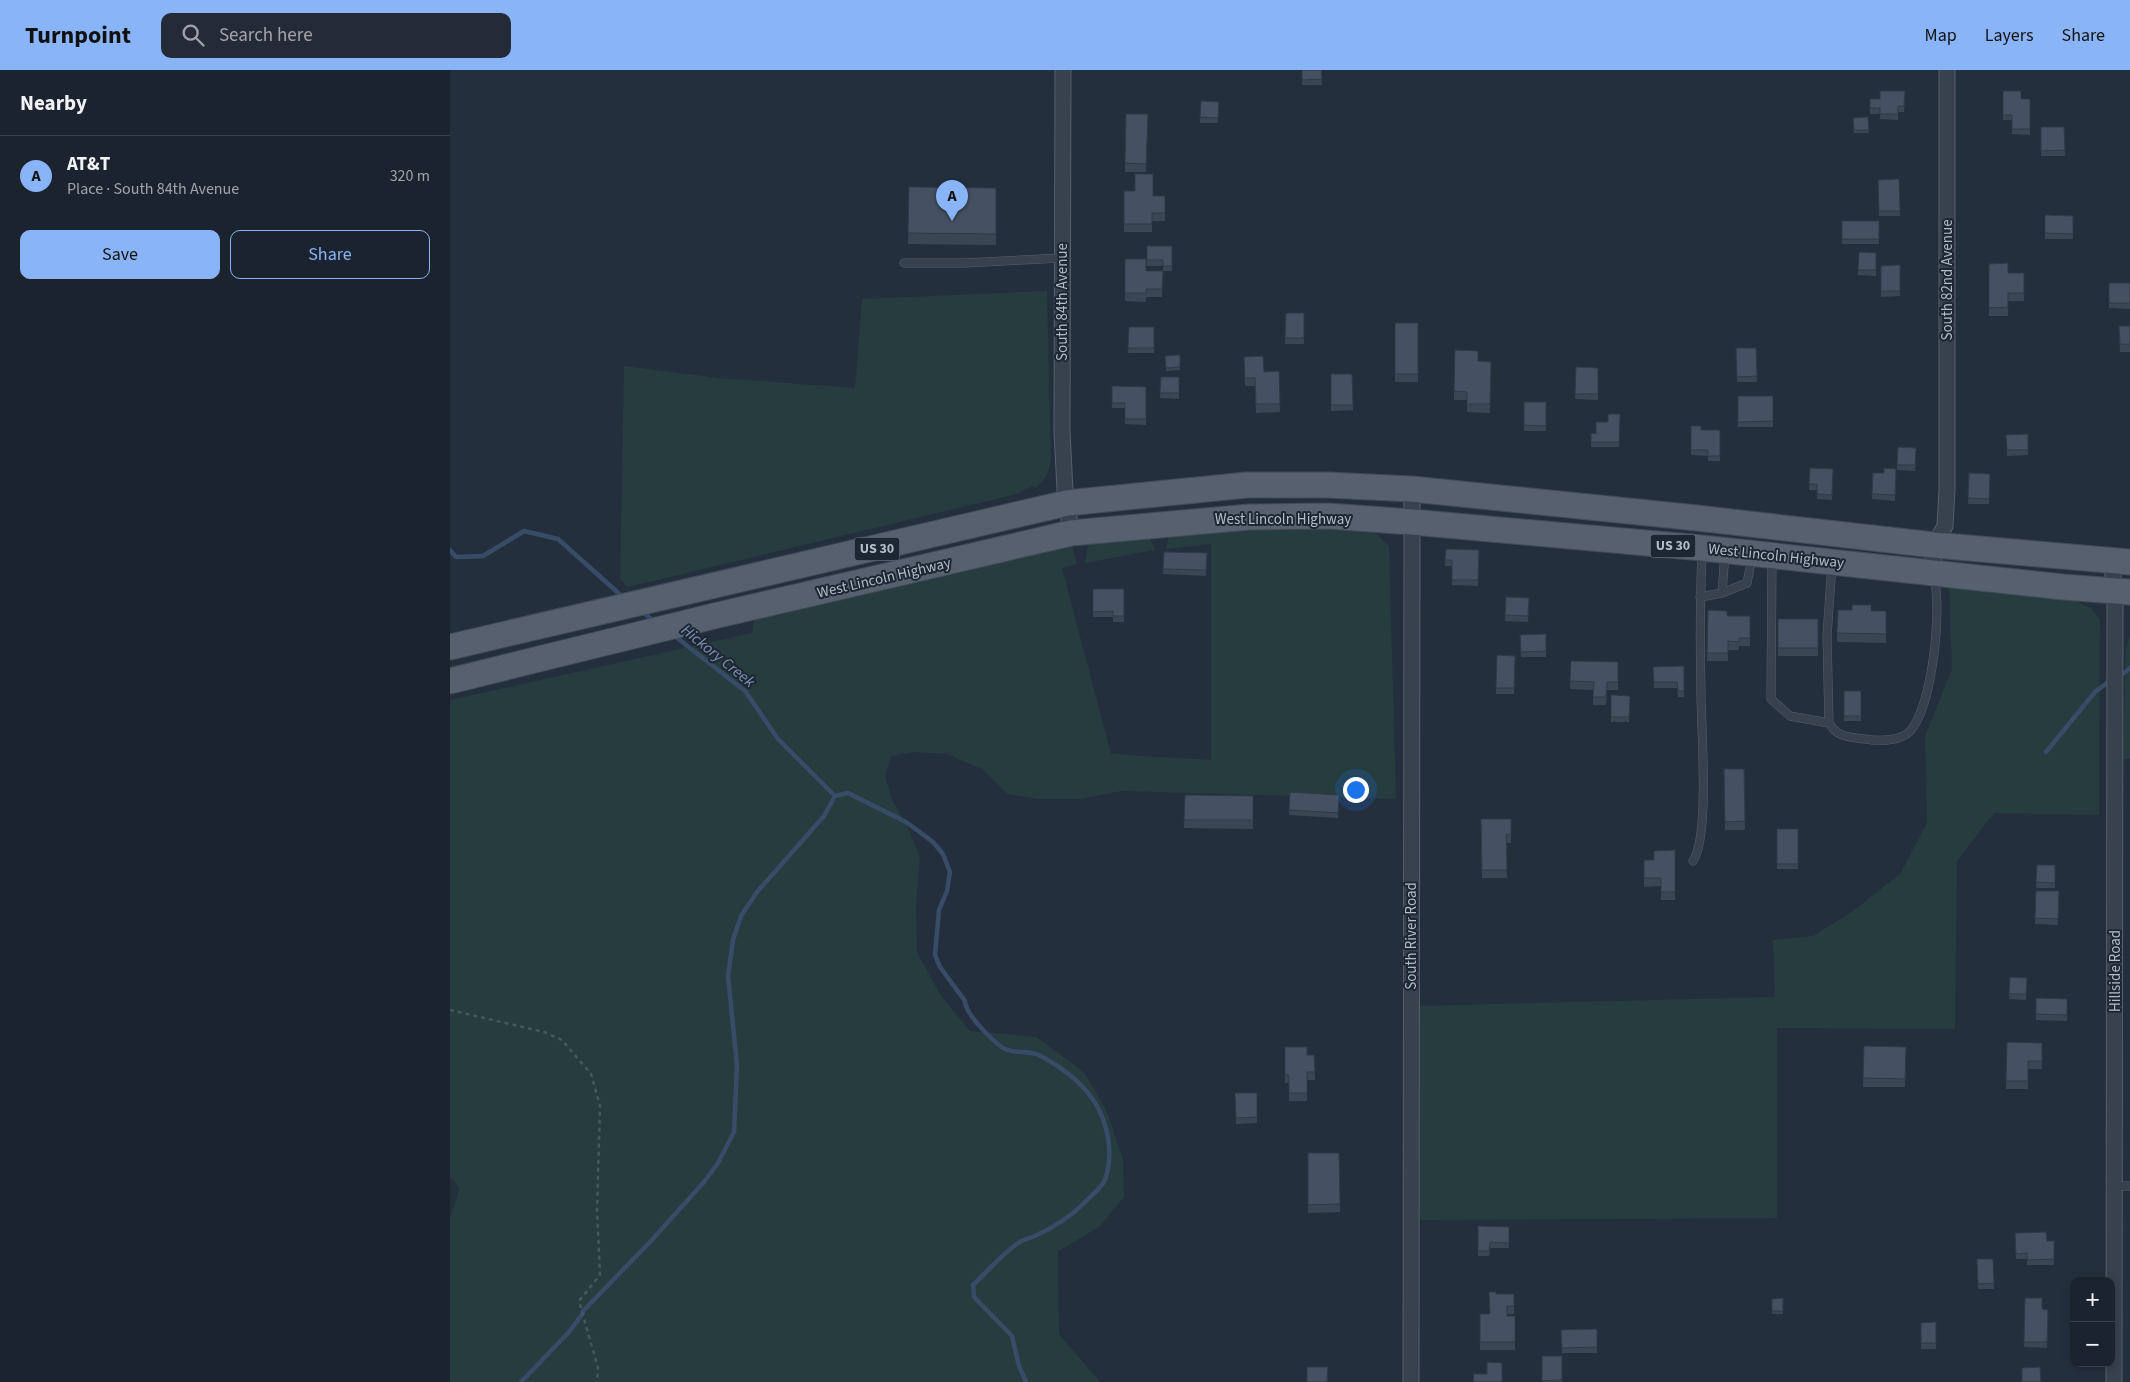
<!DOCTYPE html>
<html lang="en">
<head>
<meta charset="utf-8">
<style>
  :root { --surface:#1b232e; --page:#242b36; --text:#f1f3f6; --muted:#a0a4aa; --line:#39404a; --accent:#8ab4f8 }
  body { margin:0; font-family:"Source Sans 3",sans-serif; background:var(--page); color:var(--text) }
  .controls { position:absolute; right:15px; bottom:15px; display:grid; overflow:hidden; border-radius:10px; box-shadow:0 2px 8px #0003 }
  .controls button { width:45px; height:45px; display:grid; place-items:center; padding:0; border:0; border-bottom:1px solid var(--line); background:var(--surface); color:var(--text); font:25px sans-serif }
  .you { position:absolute; left:905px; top:719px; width:18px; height:18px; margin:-12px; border:4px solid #fff; border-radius:50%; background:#1a73e8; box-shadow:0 0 0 8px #1a73e833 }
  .badge { display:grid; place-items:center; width:32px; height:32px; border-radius:50%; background:var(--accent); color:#111; font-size:16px; font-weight:700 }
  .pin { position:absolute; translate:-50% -41px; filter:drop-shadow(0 1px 2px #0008) }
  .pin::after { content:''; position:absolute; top:26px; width:18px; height:15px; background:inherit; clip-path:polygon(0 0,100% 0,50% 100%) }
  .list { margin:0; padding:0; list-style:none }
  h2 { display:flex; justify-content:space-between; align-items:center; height:65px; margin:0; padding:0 20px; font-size:21px }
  h2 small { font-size:16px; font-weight:400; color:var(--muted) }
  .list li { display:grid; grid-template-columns:32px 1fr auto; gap:15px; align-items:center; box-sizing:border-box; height:80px; padding:0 20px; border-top:1px solid var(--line) }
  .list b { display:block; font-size:19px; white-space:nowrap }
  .list p { margin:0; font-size:16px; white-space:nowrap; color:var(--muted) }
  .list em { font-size:16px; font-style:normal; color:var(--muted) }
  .actions { display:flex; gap:10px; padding:15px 20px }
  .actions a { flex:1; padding:11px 0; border:1px solid var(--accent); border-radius:10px; text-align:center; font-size:18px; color:var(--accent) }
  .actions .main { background:var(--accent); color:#111 }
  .icon { flex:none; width:28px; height:28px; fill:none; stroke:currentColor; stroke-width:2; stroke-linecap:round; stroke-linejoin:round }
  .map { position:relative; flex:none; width:1680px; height:1312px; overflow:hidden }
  header { display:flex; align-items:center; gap:30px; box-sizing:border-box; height:70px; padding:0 25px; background:var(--accent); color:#111 }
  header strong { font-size:24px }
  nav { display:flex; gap:28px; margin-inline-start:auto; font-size:18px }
  .search { width:350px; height:45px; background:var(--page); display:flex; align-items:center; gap:12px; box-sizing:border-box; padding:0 18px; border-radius:10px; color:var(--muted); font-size:19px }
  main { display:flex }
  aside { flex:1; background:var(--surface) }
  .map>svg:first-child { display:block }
  .green { fill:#263c3f }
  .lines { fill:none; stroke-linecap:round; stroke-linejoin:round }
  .stream { stroke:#394c67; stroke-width:4.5 }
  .service-casing { stroke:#565f6c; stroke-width:9 }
  .minor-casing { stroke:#565f6c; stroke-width:17 }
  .primary-casing { stroke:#414a57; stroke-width:27 }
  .path { stroke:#44595c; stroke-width:2.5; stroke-dasharray:4 4; stroke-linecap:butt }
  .service { stroke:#38414e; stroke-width:8 }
  .minor { stroke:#38414e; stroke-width:15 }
  .primary { stroke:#56606e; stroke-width:25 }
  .wall { fill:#3b4654 }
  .building { fill:#455162; stroke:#303945 }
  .labels { text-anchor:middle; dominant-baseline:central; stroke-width:4; stroke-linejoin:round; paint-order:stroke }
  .shield { fill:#1d2633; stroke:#878f9c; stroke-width:1 }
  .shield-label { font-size:14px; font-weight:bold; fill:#b4bcc9 }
  .street-label { font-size:15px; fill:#b4bcc9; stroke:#1d2633 }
  .water-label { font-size:16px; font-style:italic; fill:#7c92b1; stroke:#1d2633 }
</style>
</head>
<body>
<header>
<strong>Turnpoint</strong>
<div class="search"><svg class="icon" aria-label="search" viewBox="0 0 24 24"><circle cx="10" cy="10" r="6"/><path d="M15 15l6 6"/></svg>Search here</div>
<nav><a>Map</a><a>Layers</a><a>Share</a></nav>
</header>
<main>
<aside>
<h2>Nearby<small></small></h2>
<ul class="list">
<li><span class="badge">A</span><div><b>AT&amp;T</b><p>Place · South 84th Avenue</p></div><em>320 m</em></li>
</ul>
<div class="actions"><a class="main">Save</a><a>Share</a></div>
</aside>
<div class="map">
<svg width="1680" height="1312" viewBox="0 0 1680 1312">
  <rect width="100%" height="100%" fill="#242f3e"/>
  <!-- green -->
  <path class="green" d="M597,221L601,392L596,407L586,418L583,416L567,424L178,517L170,509L174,296L268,308L405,318L412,229Z
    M786,456L920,458L939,476L946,729L671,721L631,729H589L557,724L532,699L497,684L463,682L441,686L435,707L442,729L459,760L470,787L466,834L467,882L491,926L520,961L586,967L634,1002L657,1042L673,1089L674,1127L649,1157L608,1181L609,1264L650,1312H0V1147L10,1118L0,1107V630L302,563L304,547L622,475L627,494L612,498L661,684L761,690V474L716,479L719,465Z
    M698,464L705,480L635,493L638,474Z
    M1499,515L1617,528L1641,538L1650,550L1649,745L1544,743L1507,791L1505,959L1327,958V1148L970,1150V936L1325,927L1323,870L1363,866L1403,841L1450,804L1477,753L1475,666L1502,599Z
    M1680,566V689H1673L1676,578Z"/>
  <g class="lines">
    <!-- stream -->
    <path class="stream" d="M0,480L6,487L33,486L74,461L108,469L174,528
      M192,542L206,552
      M222,564L295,621L328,669L385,726
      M1674,603L1680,598
      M1596,682L1645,622L1657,613
      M385,726L398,723L456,752L483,772L493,784L500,802L497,821L489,840L485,885L490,897L515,931C515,944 542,970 553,978C562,984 579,980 589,985C628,1006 655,1032 659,1076C660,1088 659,1099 655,1110C651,1119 638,1128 632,1135C618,1149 602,1158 585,1166C579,1169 573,1169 568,1173C551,1185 538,1201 523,1215L524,1227L562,1266L569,1296L576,1312
      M133,1241L201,1171L254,1112L268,1093L284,1062L287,995L278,906L283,870L291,846L307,822L374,746L385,726
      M71,1312L119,1262L133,1243"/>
    <!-- service casing -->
    <g class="service-casing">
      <path id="service" d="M454,193H514L612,188
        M1322,488L1321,629L1340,646L1379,653
        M1382,494L1377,566L1379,653C1387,667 1398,667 1414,669C1428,671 1452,672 1461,660C1483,633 1492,539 1484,507
        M1272,523L1275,483
        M1250,527L1272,523L1297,513L1302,487
        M1243,791C1260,766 1251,658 1251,624C1250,577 1250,530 1252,482
        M1665,1116H1680"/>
    </g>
    <!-- minor casing -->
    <g class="minor-casing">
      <path id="minor" d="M613,0L612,362L615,420L621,463
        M1661,490L1665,520L1664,1312
        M1483,503L1484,475L1495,456L1497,420V0
        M961,1312L962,419"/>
    </g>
    <!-- primary casing -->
    <g class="primary-casing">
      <path id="primary" d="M0,577L617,433L797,415H877L962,419L1247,448L1484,475L1680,492
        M0,611L264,546L621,463L799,447L878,446L962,452L1252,478L1613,517L1680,522"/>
    </g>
    <!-- path -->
    <path class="path" d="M0,940L94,962L112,970L141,1004L150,1036L147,1141L150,1205L129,1231L148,1298L147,1312"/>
    <!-- service -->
    <use href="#service" class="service"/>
    <!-- minor -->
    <use href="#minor" class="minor"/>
    <!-- primary -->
    <use href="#primary" class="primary"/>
  </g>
  <!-- wall -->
  <path class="wall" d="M852,0H871L872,15H852Z
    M1455,21L1454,42H1448V50L1430,49V44H1420V29H1430Z
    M1553,21L1571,29H1580V65L1562,64V50H1553Z
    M751,31L769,32L768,53H750Z
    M676,44H698L696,102H675Z
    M1418,47L1419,63H1404L1403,48Z
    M1591,57H1614L1615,86H1591Z
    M1449,109L1450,146H1429L1428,110Z
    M459,117L546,118V175L458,174Z
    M674,121H685L703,126H715V151H702V162H674Z
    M1595,145L1623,146V169H1595Z
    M1392,151H1429V174H1392Z
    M697,176H722V201H713V196H697Z
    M1409,182L1426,183V206L1408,205Z
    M675,189L696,201H713L712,227H696V232L675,231Z
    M1539,194L1558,203H1574V231H1558V246H1539Z
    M1450,195V226L1431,227V196Z
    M1659,213H1680V239L1659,238Z
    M836,243H854V274H835Z
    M945,253H968V312H945Z
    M1669,256H1680V282H1670Z
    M679,257H704V283H678Z
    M1286,278H1306L1307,312H1287Z
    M1005,280L1028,291L1041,292L1040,343L1017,342V330H1004Z
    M730,285V300L716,301L715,286Z
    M794,287L814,302L829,301L830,342L806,343L805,316H795Z
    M1126,297L1148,298V330L1125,329Z
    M881,304H902L903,340L881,341Z
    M711,307H729V329L710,328Z
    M662,316L696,317V355L675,354V338H662Z
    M1288,326H1323V357H1288Z
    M1074,332H1096V361H1074Z
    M1170,344L1169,377H1141V363L1146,364L1158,352Z
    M1241,356L1251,360H1270V391H1258V386L1241,385Z
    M1578,364V385L1557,386L1556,365Z
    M1466,378L1465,401L1447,400V395Z
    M1360,398L1383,399L1382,430L1367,429V420H1359Z
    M1446,399L1445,431L1422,429L1423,403H1434Z
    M1519,403L1540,404L1539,434H1518Z
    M996,479L1029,480L1028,516L1002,515V496H995Z
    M714,482L757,483L756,506L713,504Z
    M643,519H674V552H663V547H643Z
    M1056,527L1079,528L1078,552L1055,551Z
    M1258,540L1277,546H1300V576H1289V580H1278V591H1257Z
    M1388,540L1436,541V573L1387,572Z
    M1328,549H1368V586H1328Z
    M1096,564V587H1071L1070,565Z
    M1047,585L1065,586L1064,624H1046Z
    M1121,591L1168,592V620H1157L1156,635H1143V620L1120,619Z
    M1234,596V627H1228L1227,618H1204L1203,597Z
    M1394,621H1411V651H1394Z
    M1161,625L1180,626L1179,652H1161Z
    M1274,699H1294L1295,760H1275Z
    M735,725L803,726V759L734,758Z
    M889,725L888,748L839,745V740Z
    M1031,749H1061V773H1056L1057,808H1032Z
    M1327,759H1348V799H1327Z
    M1225,780V830H1211V816L1194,817V790H1204Z
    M1587,795H1605V818H1586Z
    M1586,821H1609L1608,855L1585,854Z
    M1560,907L1577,908L1576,930L1559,929Z
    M1586,928L1617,929V951L1586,950Z
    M1557,972L1592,973V999H1578V1019H1556Z
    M1414,976L1456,977L1455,1017H1413Z
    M835,977L857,985H864L865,1010H857V1031H839V1013H835Z
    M785,1023H807V1053L786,1054Z
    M858,1083H889L890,1142L858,1143Z
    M1028,1156L1059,1157V1178H1040L1039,1186H1028Z
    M1565,1163L1597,1171H1604V1195H1577V1189H1566Z
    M1527,1189H1543L1544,1219H1528Z
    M1046,1224H1064V1244H1057V1246H1065V1280H1030V1244H1039Z
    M1333,1228V1244H1322V1229Z
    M1575,1228L1592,1239L1598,1240L1597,1278L1574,1277Z
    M1486,1252V1279H1471V1253Z
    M1147,1259V1283H1112L1111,1260Z
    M1092,1286H1112V1312H1092Z"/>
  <!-- building -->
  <path class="building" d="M852,0H871L872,9L852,10Z
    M1430,21H1455L1454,36H1448V44H1430V38H1420V29H1430Z
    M1553,21H1571V29H1580V59H1562V45H1553Z
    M751,31L769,32L768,48L750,47Z
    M676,44H698L696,94L675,93Z
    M1418,47L1419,60H1404L1403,48Z
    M1591,57H1614L1615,80L1591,81Z
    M685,104H703V126H715V143H702V154H674V121H685Z
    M1449,109L1450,141H1429L1428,110Z
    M459,117L546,118V164L458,163Z
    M1595,145L1623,146V164L1595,163Z
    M1392,151H1429V169H1392Z
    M697,176H722V196H713V190H697Z
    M1409,182L1426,183V200H1408Z
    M675,189H696V201H713L712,219H696V223H675Z
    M1558,193V203H1574V223H1558V237L1539,238V194Z
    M1450,195V221H1431V196Z
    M1659,213H1680V233H1659Z
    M836,243H854V268H835Z
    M945,253H968V304H945Z
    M1669,256H1680V274H1670Z
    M679,257H704V278H678Z
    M1286,278H1306L1307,306L1287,307Z
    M1005,280L1028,281V291L1041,292L1040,334H1017V322L1004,321Z
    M730,285V297L716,298L715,286Z
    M813,286L814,302L829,301L830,334H806L805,308H795L794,287Z
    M1126,297L1148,298V324H1125Z
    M881,304H902L903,335H881Z
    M711,307H729V323H710Z
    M662,316L696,317V349H675V333H662Z
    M1288,326H1323V351L1288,352Z
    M1074,332H1096V356L1074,355Z
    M1158,344H1170L1169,372H1141V363L1146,364V352H1158Z
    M1241,356H1251V360H1270V386H1258V380H1241Z
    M1578,364V380H1557L1556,365Z
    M1448,377L1466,378L1465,395H1447Z
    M1360,398L1383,399L1382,425L1367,424V414H1359Z
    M1434,398L1446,399L1445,425L1422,424L1423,403H1434Z
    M1519,403L1540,404L1539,429L1518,428Z
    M996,479L1029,480L1028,510H1002V490H995Z
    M714,482L757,483L756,500L713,499Z
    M643,519H674V546H663V541L643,542Z
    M1056,527L1079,528L1078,546L1055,545Z
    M1402,535H1421V541H1436V564L1387,563L1388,540H1402Z
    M1258,540L1277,541V546H1300V568H1289V572L1278,571V583H1257Z
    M1328,549H1368V578H1328Z
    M1096,564V581L1071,582L1070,565Z
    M1047,585L1065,586L1064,618H1046Z
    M1121,591L1168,592V612H1157L1156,627H1143L1144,612L1120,611Z
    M1234,596V621H1228L1227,612H1204L1203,597Z
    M1394,621H1411V646H1394Z
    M1161,625L1180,626L1179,647H1161Z
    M1274,699H1294L1295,751L1275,752Z
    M840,722L889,725L888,743L839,740Z
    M735,725L803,726V750H734Z
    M1031,749H1061V764H1056L1057,800H1032Z
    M1327,759H1348V794H1327Z
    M1225,780V822H1211V808H1194V790H1204V781Z
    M1587,795H1605V813L1586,812Z
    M1586,821H1609L1608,849L1585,848Z
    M1560,907L1577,908L1576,924H1559Z
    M1586,928L1617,929V945L1586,944Z
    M1557,972L1592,973V991H1578V1011H1556Z
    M1414,976L1456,977L1455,1009L1413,1008Z
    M835,977H857V985H864L865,1002H857V1023H839V1005H835Z
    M785,1023H807V1047L786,1048Z
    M858,1083H889L890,1134L858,1135Z
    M1028,1156L1059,1157V1173L1040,1172L1039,1181H1028Z
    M1596,1162L1597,1171H1604V1189L1577,1190V1183L1566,1184L1565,1163Z
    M1527,1189H1543L1544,1213L1528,1214Z
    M1039,1222H1046V1224H1064V1236H1057V1246H1065V1272H1030V1244H1040Z
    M1333,1228V1241H1322V1229Z
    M1575,1228H1592V1239L1598,1240L1597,1272H1574Z
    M1486,1252V1273H1471V1253Z
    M1147,1259V1277L1112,1278L1111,1260Z
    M1092,1286H1112V1310L1092,1311Z
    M1037,1292L1052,1293V1312H1023L1024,1304H1037Z
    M857,1297H878L877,1312H857Z
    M1590,1297L1591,1312H1572V1298Z"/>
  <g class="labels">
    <!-- shield labels -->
    <g class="shield">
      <rect x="1200.5" y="464.5" width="45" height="23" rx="4"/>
      <rect x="404.5" y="467.5" width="45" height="23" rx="4"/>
    </g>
    <g class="shield-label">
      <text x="1223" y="476">US 30</text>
      <text x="427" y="479">US 30</text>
    </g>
    <!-- street labels -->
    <g class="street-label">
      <text transform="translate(1497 210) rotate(-90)">South 82nd Avenue</text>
      <text transform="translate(612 232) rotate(-90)">South 84th Avenue</text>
      <text x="833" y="449">West Lincoln Highway</text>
      <text transform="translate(1326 486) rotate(6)">West Lincoln Highway</text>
      <text transform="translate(434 508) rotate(-13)">West Lincoln Highway</text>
      <text transform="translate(961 866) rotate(-90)">South River Road</text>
      <text transform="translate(1665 901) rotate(-90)">Hillside Road</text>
    </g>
    <!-- water labels -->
    <g class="water-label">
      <text transform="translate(268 586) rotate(39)">Hickory Creek</text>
    </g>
  </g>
</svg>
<div class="controls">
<button>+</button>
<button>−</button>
</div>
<div class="you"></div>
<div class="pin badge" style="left:502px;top:151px">A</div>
</div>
</main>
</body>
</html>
